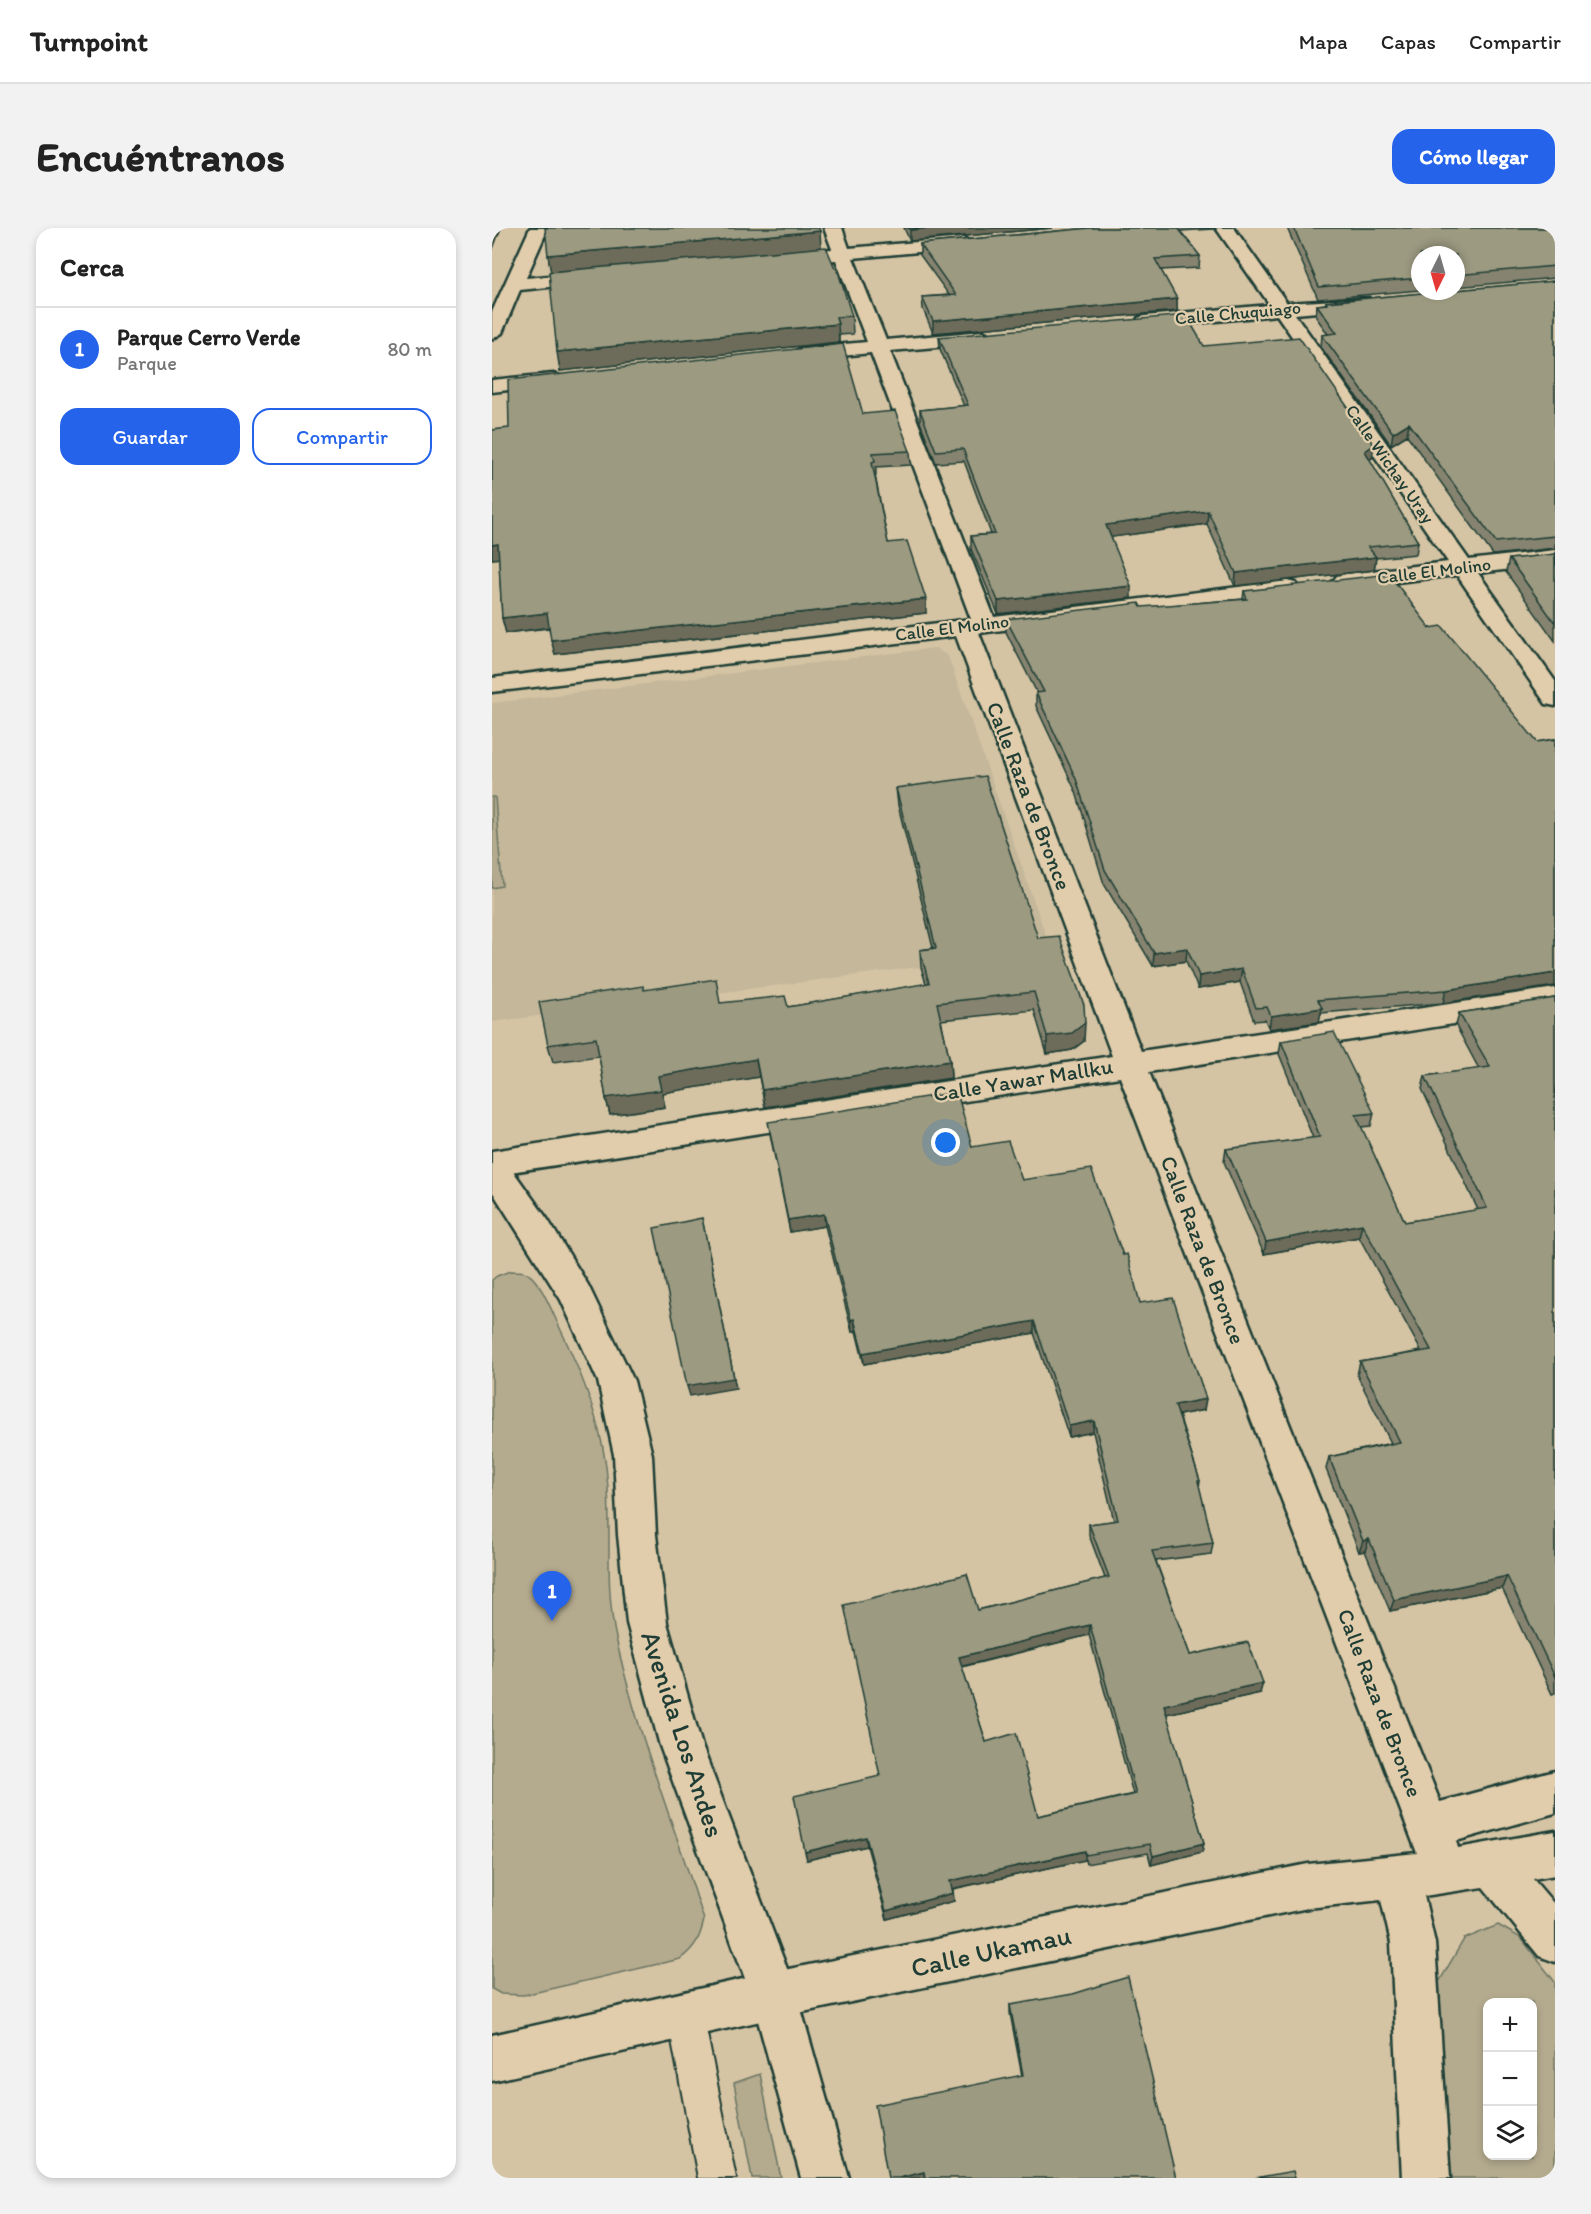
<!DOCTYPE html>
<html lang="es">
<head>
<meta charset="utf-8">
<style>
  :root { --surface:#fff; --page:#f2f2f2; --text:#222; --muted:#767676; --line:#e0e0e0; --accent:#2563eb }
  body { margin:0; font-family:Itim,sans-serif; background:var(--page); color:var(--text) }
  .controls { position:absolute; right:18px; bottom:18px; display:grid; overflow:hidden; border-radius:12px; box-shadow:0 3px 9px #0003 }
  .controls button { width:54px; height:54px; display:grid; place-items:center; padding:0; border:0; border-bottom:2px solid var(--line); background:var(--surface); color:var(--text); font:30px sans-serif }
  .compass { position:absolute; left:919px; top:18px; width:54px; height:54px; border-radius:50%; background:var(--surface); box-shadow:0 3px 9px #0003; rotate:185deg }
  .you { position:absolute; left:454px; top:915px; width:21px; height:21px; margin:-15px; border:4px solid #fff; border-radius:50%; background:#1a73e8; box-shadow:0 0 0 9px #1a73e833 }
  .badge { display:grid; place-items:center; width:39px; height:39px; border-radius:50%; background:var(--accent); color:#fff; font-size:20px; font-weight:700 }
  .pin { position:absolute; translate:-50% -50px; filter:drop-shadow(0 2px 3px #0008) }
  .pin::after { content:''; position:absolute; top:32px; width:21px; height:18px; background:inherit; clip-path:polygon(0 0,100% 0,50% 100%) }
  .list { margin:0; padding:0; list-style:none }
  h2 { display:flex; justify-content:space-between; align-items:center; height:78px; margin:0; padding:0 24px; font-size:26px }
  h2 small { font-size:20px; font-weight:400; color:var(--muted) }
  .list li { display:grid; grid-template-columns:39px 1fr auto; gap:18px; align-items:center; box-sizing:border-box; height:84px; padding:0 24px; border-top:2px solid var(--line) }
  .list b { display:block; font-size:22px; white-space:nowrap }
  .list p { margin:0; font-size:20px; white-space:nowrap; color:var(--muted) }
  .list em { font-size:20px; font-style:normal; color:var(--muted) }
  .actions { display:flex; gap:12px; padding:18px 24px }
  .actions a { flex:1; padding:14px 0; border:2px solid var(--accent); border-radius:18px; text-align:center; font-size:21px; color:var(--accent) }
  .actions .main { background:var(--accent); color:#fff }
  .icon { flex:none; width:33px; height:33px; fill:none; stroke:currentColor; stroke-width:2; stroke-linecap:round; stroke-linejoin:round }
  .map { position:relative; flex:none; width:1063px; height:1950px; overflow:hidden; border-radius:18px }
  header { display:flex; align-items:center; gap:36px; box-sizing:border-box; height:84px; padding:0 30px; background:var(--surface); border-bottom:2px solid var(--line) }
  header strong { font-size:28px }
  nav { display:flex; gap:33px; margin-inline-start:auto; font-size:21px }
  .intro { display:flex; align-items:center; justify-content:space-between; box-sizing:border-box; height:144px; padding:0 36px }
  h1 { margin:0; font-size:42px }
  .button { padding:15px 27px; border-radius:18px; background:var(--accent); color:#fff; font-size:21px; font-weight:700 }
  main { display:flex; gap:36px; padding:0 36px }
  aside { flex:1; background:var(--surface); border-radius:18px; box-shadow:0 3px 9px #0003 }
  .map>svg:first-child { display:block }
  .built { fill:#c4b79a }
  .green { fill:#b4ab8f; stroke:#6a7462; stroke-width:1.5; fill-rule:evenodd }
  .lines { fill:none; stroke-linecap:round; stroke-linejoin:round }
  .service-casing { stroke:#1f3d34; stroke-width:4 }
  .minor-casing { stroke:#1f3d34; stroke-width:5 }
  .tertiary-casing { stroke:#1f3d34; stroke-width:5 }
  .service { fill:#e1cdab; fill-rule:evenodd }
  .minor { fill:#e1cdab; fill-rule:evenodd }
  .tertiary { fill:#e1cdab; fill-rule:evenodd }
  .wall { fill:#86846f; stroke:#1f3d34; stroke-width:1.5; fill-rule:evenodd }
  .shaded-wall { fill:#6d6c5a; stroke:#1f3d34; stroke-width:1.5 }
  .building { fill:#9c9a81; stroke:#1f3d34; stroke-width:1.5; fill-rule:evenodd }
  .labels { text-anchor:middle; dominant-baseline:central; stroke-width:4.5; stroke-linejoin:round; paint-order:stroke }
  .far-street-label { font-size:18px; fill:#1f3d34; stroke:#e1cdab }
  .street-label { font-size:22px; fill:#1f3d34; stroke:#e1cdab }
  .near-street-label { font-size:27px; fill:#1f3d34; stroke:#e1cdab }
</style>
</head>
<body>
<header>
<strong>Turnpoint</strong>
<nav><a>Mapa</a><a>Capas</a><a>Compartir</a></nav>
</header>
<div class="intro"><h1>Encuéntranos</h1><a class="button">Cómo llegar</a></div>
<main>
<aside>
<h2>Cerca<small></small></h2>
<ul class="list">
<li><span class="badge">1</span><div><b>Parque Cerro Verde</b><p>Parque</p></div><em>80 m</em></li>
</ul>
<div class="actions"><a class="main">Guardar</a><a>Compartir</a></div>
</aside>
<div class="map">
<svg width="1063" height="1950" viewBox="0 0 1063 1950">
  <rect width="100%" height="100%" fill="#d5c4a4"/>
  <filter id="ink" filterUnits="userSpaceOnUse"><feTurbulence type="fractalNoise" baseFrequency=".0167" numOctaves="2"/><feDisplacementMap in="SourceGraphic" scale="12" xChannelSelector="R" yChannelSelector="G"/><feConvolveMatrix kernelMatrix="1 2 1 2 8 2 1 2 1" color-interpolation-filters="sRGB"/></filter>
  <g filter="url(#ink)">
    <!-- built -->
    <path class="built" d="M443,420L456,428L559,722L0,794V475Z"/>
    <!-- green -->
    <path class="green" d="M0,569H3L10,658L0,660Z
      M18,1043C23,1043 28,1043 32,1044C46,1047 60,1083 66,1096C91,1148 113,1202 116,1260C119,1311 113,1360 124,1410C145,1507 183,1598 212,1692C208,1710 203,1720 188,1731L32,1767L9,1766L0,1761V1052L5,1048Z
      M1006,1697L1029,1710L1063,1754V1950H953L947,1754L972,1711ZM996,1774H1040V1928H996Z
      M268,1846L289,1950H260L242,1855Z"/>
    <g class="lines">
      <!-- service casing -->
      <g class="service-casing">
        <path id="service" d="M193,1768L206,1773L211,1786L244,1950H206L175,1786L180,1773Z"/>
      </g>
      <!-- minor casing -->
      <g class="minor-casing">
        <path id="minor" d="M38,0H56L34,50L104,44L113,49L104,54L28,62L10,105L0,111V84Z
          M332,0H350L357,20L471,10L480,15L471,20L361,30L394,112L491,103L501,109L491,115L398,123L502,389L796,353L804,355L808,360L804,365L796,367L487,405L649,823L1063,760V780L657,844L948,1574L1063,1543V1585L964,1613L966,1620L1063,1603V1647L1041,1651L1063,1677V1734L1047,1728L991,1659L932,1668L943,1715L958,1950H910L899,1715L889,1672L816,1680L282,1790L0,1853V1807L282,1744L816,1636L925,1625L628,849L0,947V923L620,828L464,408L0,464V450L479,391L379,125L309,132L299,126L309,120L375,114L344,32L293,36L284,31L293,26L340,21Z
          M724,0H742L795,75L877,70L879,74L877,78L870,80L803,86L977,332L1063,322V336L986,345L1063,453V478L1054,476L965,347L853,360L845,358L841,353L845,348L853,346L956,334L785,87L653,100L646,98L644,94L646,90L653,88L778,77Z
          M61,146L68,148L71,152L68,156L0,164V152Z"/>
      </g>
      <!-- tertiary casing -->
      <g class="tertiary-casing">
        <path id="tertiary" d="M0,926L11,929L56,992L96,1057L142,1153L160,1227L164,1307L175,1395L210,1518L305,1767L357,1950H309L259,1767L168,1518L135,1395L126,1307L122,1227L106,1153L69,1072L0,963Z"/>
      </g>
      <!-- service -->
      <use href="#service" class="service"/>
      <!-- minor -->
      <use href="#minor" class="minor"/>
      <!-- tertiary -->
      <use href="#tertiary" class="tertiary"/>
    </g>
    <!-- wall -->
    <path class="wall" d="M412,0H561L418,13Z
      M598,0H723L722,1L688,3L708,28L707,40L669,42L685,71V83L441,105L431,81L430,69L457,67L428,27V16Z
      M795,0H1063V50L964,59V27H928V62L826,71Z
      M329,19L360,88L361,106L347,107V114L68,143L59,43L56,27Z
      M1063,53V320L1001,327L915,207L899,217L829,119L830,107L836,106L824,89L825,77L833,76L834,74Z
      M447,109L712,118L880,230L877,231L926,314L924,326L884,330L882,342L743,358L715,296L619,309L639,370L506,386L479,321V308L499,306L472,233L444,235L428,194V182L472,178L448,121Z
      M371,186L418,223L419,237L384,239V247H383L396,315L434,385L63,426L57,400L14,405L10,390L7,330L0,331V202Z
      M1063,326V413L1014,344L1017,331Z
      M752,363L938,400L1045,514L1063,511V758L951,775L829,785L827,794L777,801L773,792L762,793L748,754L706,761L694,733L661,738L612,656L584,564L544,478V465H545L514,404V391L751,371Z
      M404,560L546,710L592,813L580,822L555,826L542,782L449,792L458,833L459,850L273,879L267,849L170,865L173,879L118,887L114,870L107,828L61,834L56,817L152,762L228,775L296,779L434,756L429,739L428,722L441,720L406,577Z
      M1063,770V1465L1060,1466L1010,1360L898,1383L873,1323L867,1324L834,1241L837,1229L899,1215L865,1147L868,1134L929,1123L867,1009L772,1026L732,934L734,921L821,910L787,826L789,813L882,885L879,898L869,899L913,994L986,982L930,861L933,848L987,841L964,798L967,785Z
      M278,906L480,919L530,952L648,1075L712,1182L687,1187L708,1253L707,1259L721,1315L719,1326L664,1333L698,1427L768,1465L674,1486L712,1615L710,1624L659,1637L656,1625L594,1636L593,1632L461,1661L462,1673L395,1691L375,1618L315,1632L387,1548L486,1382L613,1350L597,1307V1296L622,1293L601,1204L577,1209L542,1105L372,1136L364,1103L360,1104L333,998L298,1004ZM597,1407L641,1566L546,1588L494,1514L470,1439Z
      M518,1777L684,1950L530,1848L518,1785Z"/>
    <!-- shaded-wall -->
    <path class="shaded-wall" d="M1,0H9L0,23V3Z
      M437,0H561L418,13V2Z
      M328,3L329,21L59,45L56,27Z
      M685,71V83L441,105V93Z
      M346,96L347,114L68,143L65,124Z
      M917,195L915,207L899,217L901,205Z
      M882,217L880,230L871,236L873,223Z
      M716,283L715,296L614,310V297Z
      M6,316L10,330L0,331V317Z
      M884,329L882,342L743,358L744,345Z
      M639,358V370L506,386V373Z
      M434,371V385L63,426L59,412Z
      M55,385L59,399L14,405L10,390Z
      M695,720L694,733L661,738L662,725Z
      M750,741L748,754L706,761L707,748Z
      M1063,745V758L951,775L954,762Z
      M830,780L827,794L777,801L779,788Z
      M593,795L592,813L580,822L555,826V808Z
      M264,831L267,849L170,865L173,879L118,887L114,870L166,848Z
      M458,833L459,850L273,879L270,862Z
      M332,986L333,998L298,1004L296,992Z
      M210,990L244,1160L198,1168L195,1158Z
      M870,996L867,1009L772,1026L774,1014Z
      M362,1091L364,1103L360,1104L359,1092Z
      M542,1093V1105L372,1136L371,1125Z
      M714,1171L712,1182L682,1188L683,1177Z
      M602,1193L601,1204L577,1209V1198Z
      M877,1311L873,1323L867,1324L871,1313Z
      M1015,1348L1010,1360L898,1383L902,1372Z
      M598,1397L597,1407L467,1439V1429Z
      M771,1455L768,1465L670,1487L672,1477Z
      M374,1609L375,1618L315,1632L313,1624Z
      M712,1615L710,1624L659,1637L661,1628Z
      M593,1623V1632L459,1661L458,1653Z
      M461,1665L462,1673L395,1691L394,1683Z
      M432,1944L433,1950H407Z"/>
    <!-- building -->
    <path class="building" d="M53,0H327L328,3L56,27Z
      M417,0H437L418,2Z
      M598,0H686L708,28L663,31L685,71L441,93L430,69L464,67L428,16Z
      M802,0H1063V38L964,47V27H928V50L827,59Z
      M334,19L343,40H345L360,88L344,89L346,96L65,124L57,44Z
      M1063,53V308L1004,314L917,195L901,205L830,107L845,105L825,77L835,76L834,74L952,63H964V62Z
      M694,87L712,118L807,109L882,217L873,223L926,314L876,319L884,329L744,345L716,283L614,297L639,358L506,373L479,308L503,306L471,221L444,223L428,182L476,177L447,109Z
      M351,116L371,186L403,183L418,223L381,225L383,233L380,234L396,315L415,313L434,371L59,412L55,385L10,390L6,316L0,317V202L17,200L16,152Z
      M1063,326V395L1017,331Z
      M897,346L938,400L950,398L1045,514L1063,511V745L954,762L826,772L830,780L779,788L775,779L764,780L750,741L707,748L695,720L662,725L613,642L584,551L544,465L552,464L514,391L647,375L649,379L755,371L752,363Z
      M493,548L546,710L567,708L592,777L593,795L580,805L555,808L542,764L445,775L458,833L270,862L264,831L166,848L169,862L114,870L104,810L56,817L47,774L151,758L152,762L224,751L228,775L293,768L296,779L437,755L428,722L444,720L404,560Z
      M1063,770V1449L1015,1348L902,1372L877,1311L871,1313L837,1229L908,1214L868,1134L939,1122L870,996L774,1014L734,921L828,909L789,813L842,804L882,885L864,887L913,994L995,980L933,848L998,839L967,785Z
      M465,864L480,919L516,913L530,952L599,941L631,1027L635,1026L648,1075L681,1070L714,1171L683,1177L708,1253H706L721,1315L660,1323L698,1427L756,1414L771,1455L672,1477L712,1615L661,1628L658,1616L594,1627L593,1623L458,1653L461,1665L394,1683L374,1609L313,1624L302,1568L388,1548L352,1377L475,1346L486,1382L617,1349L597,1296L626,1292L602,1193L577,1198L542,1093L371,1125L362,1091L359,1092L332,986L296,992L276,894ZM598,1397L644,1566L546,1588L524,1505L494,1514L467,1429Z
      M210,990L242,1150L195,1158L162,1000Z
      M636,1749L684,1950H433L432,1944L407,1950H396L383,1877L531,1847L518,1777L581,1766Z
      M801,1943L803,1950H763Z"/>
  </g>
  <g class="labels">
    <!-- far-street labels -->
    <g class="far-street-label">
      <text transform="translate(746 85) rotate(-5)">Calle Chuquiago</text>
      <text transform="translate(898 236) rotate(55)">Calle Wichay Uray</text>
      <text transform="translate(942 343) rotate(-7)">Calle El Molino</text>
      <text transform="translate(460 400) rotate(-7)">Calle El Molino</text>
    </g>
    <!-- street labels -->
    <g class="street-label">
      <text transform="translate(537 568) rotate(69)">Calle Raza de Bronce</text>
      <text transform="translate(531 852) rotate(-9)">Calle Yawar Mallku</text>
      <text transform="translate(711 1022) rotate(69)">Calle Raza de Bronce</text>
      <text transform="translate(888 1475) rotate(69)">Calle Raza de Bronce</text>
    </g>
    <!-- near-street labels -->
    <g class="near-street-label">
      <text transform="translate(191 1506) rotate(72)">Avenida Los Andes</text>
      <text transform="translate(499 1723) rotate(-12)">Calle Ukamau</text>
    </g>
  </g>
</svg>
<div class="controls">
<button>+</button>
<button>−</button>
<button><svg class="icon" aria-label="layers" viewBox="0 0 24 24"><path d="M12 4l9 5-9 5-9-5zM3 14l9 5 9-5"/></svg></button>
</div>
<svg class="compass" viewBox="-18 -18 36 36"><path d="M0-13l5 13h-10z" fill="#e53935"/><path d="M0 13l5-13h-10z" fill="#767676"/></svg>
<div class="you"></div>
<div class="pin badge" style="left:60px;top:1393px">1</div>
</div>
</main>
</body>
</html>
